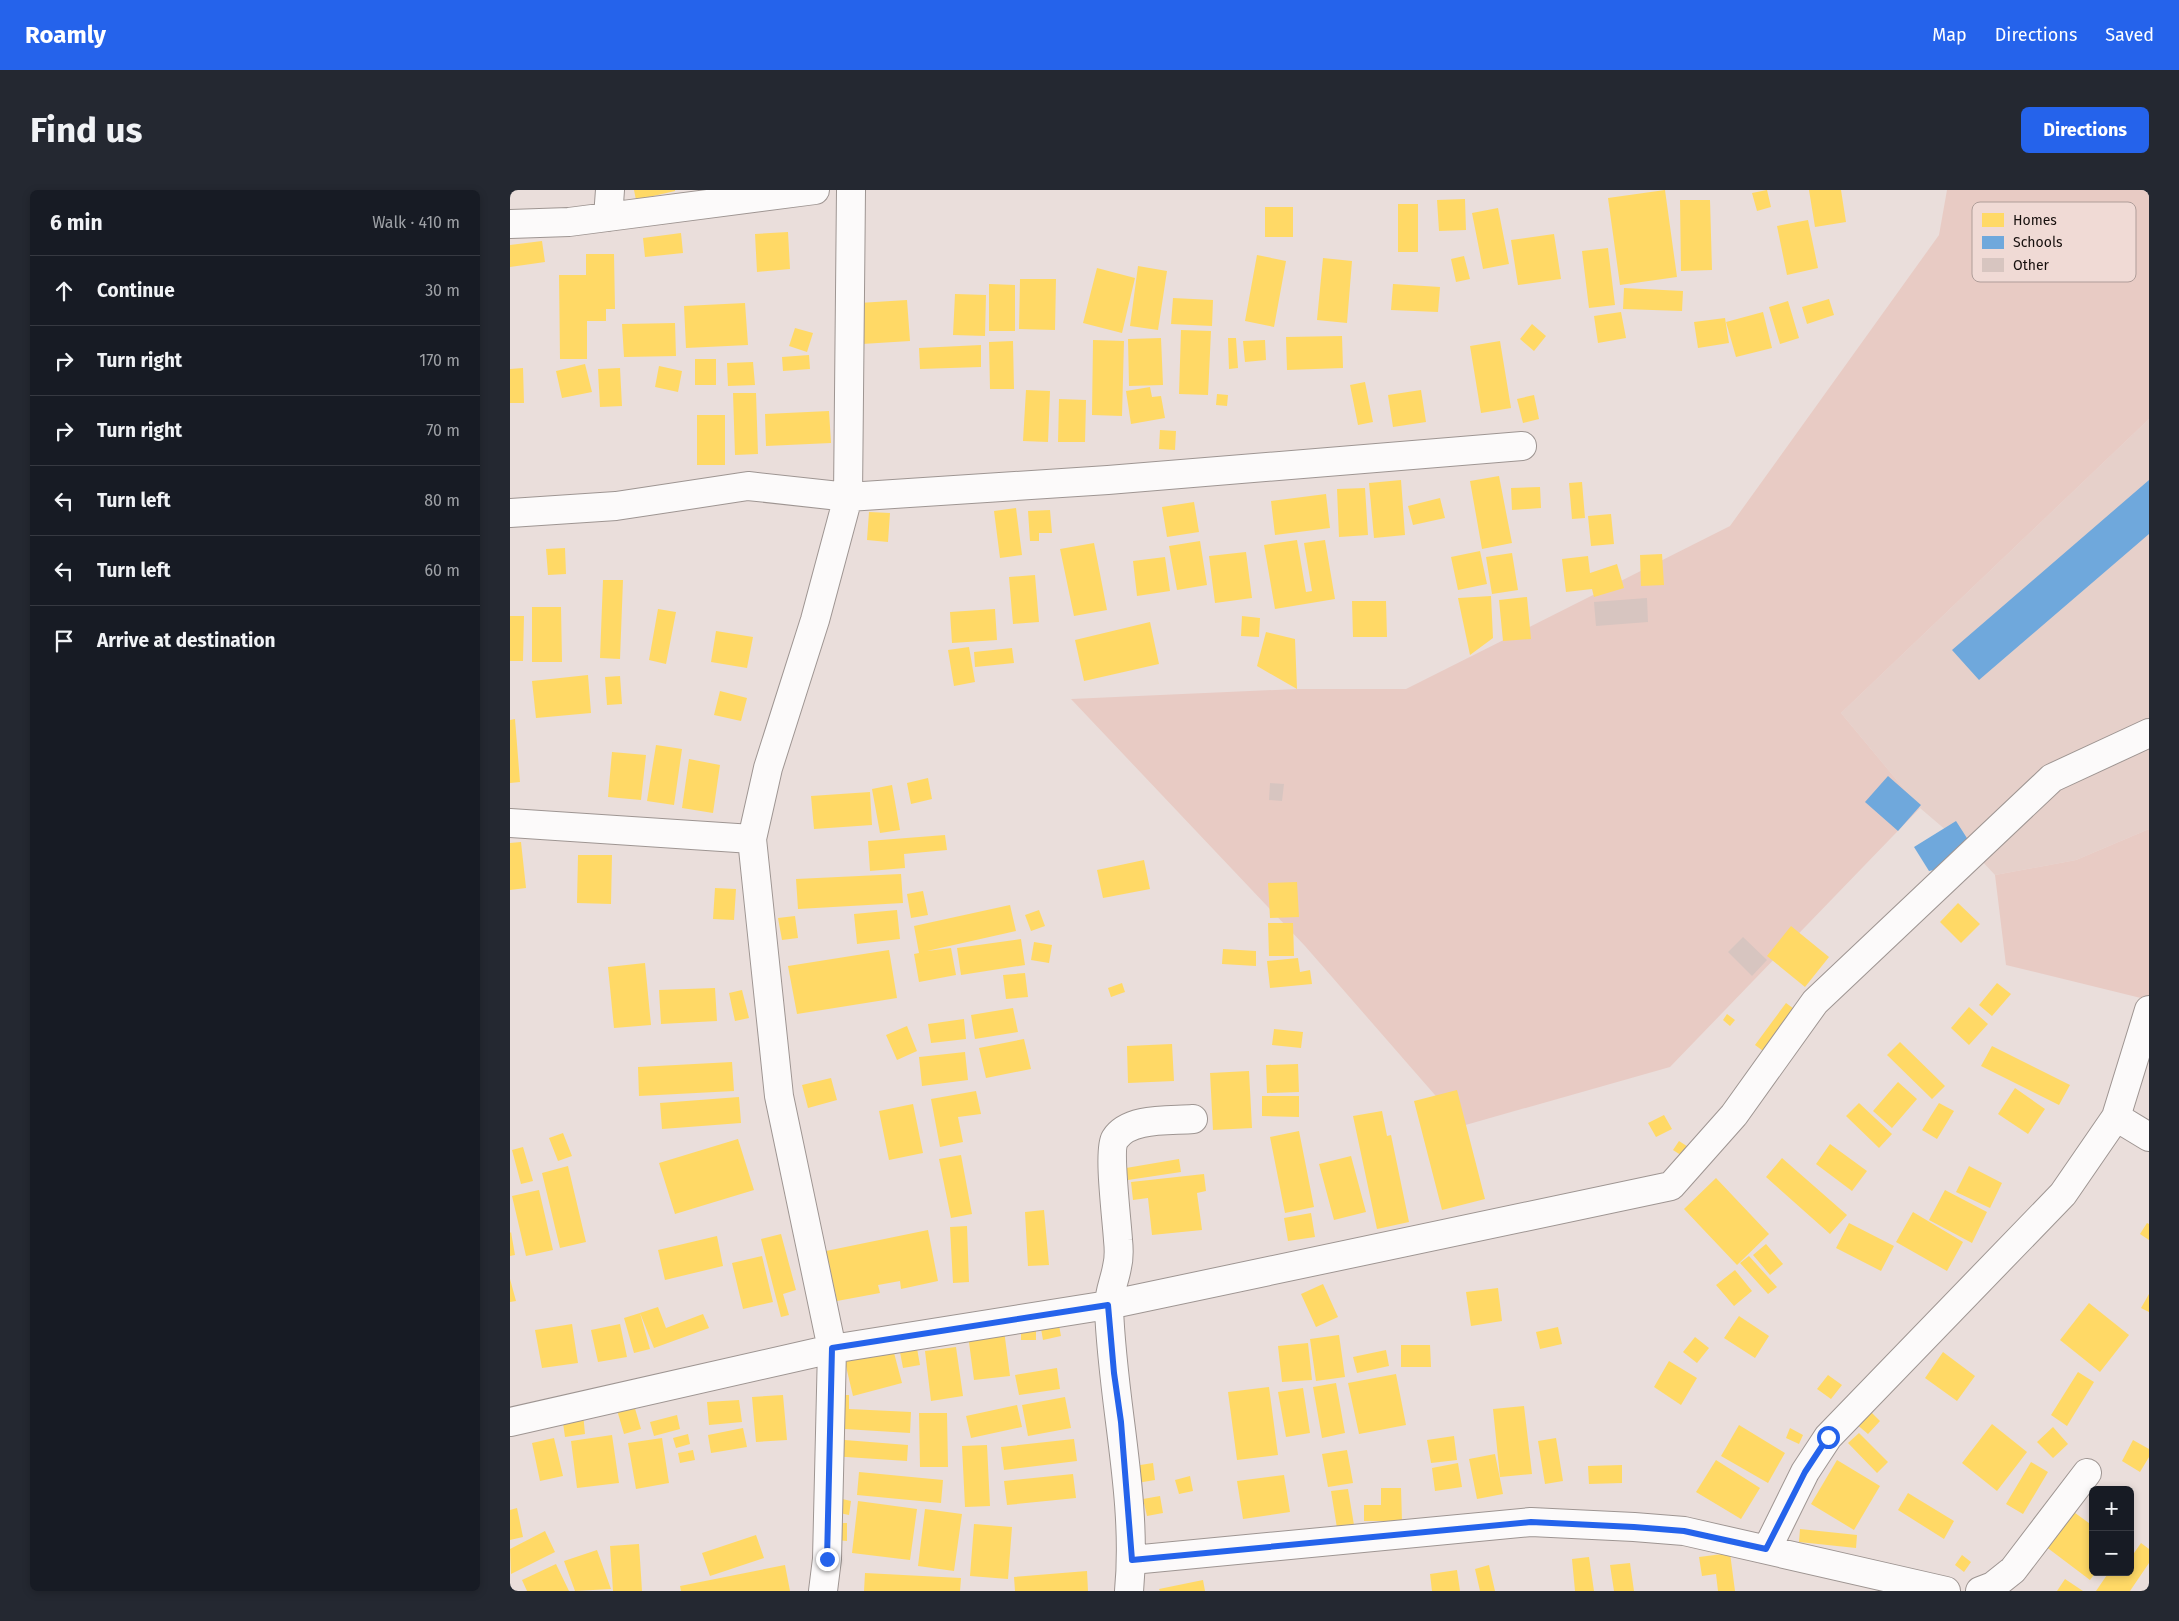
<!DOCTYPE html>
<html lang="en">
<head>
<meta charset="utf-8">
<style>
  :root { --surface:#171b24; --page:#242831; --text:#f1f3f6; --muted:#9ea1a6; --line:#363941; --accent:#2563eb }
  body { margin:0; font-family:"Fira Sans",sans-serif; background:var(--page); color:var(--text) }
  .controls { position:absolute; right:15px; bottom:15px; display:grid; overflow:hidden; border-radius:8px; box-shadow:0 2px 8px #0003 }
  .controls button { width:45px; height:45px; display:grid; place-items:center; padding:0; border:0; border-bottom:1px solid var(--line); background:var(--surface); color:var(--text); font:25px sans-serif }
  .stop { position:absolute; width:15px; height:15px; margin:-11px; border:4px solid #2563eb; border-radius:50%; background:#fff }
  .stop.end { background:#2563eb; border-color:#fff; box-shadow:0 1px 5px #0008 }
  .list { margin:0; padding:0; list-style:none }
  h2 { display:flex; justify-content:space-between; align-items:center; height:65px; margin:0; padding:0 20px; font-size:21px }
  h2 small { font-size:16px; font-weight:400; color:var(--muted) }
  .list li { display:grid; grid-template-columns:32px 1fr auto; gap:15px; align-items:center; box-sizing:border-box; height:70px; padding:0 20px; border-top:1px solid var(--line) }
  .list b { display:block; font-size:19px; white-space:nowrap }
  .list em { font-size:16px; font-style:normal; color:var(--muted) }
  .icon { flex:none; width:28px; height:28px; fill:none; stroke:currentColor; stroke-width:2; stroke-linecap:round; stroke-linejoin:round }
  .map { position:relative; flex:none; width:1639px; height:1401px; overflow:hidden; border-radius:8px }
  header { display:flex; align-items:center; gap:30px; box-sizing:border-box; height:70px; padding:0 25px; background:var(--accent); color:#fff }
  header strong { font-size:24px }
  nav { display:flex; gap:28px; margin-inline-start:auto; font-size:18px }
  .intro { display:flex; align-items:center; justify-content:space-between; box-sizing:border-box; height:120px; padding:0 30px }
  h1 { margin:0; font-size:35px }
  .button { padding:12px 22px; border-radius:8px; background:var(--accent); color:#fff; font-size:18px; font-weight:700 }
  main { display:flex; gap:30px; padding:0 30px }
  aside { flex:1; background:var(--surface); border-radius:8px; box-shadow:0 2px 8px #0003 }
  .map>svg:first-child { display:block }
  .built { fill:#e6d0ca }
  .green { fill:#e8cbc4 }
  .homes { fill:#ffd966 }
  .schools { fill:#6fa8dc }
  .building { fill:#d7c5c0 }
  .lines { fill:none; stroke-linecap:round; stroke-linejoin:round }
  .minor-casing { stroke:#9e9592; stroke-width:30 }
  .minor { stroke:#fcfafa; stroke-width:28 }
  .route { stroke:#2563eb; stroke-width:6 }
  .key { fill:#f0dad5; stroke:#af9d99; stroke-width:1 }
  .key-label { font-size:14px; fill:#17100e }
</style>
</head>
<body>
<header>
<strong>Roamly</strong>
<nav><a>Map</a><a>Directions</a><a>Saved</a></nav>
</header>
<div class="intro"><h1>Find us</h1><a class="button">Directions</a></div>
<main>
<aside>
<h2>6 min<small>Walk · 410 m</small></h2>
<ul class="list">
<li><svg class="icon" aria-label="ahead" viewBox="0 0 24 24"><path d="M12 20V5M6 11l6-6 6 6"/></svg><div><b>Continue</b></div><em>30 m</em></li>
<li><svg class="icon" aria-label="right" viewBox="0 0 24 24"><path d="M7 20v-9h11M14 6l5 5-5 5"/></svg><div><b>Turn right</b></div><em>170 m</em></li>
<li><svg class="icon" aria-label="right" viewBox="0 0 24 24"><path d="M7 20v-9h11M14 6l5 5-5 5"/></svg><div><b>Turn right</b></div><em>70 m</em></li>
<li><svg class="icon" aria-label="left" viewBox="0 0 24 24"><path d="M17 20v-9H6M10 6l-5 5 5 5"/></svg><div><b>Turn left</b></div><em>80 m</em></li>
<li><svg class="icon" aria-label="left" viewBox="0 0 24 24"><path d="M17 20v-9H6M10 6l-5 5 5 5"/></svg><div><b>Turn left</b></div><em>60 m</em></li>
<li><svg class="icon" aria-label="arrive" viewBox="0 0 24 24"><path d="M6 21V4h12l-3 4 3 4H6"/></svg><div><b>Arrive at destination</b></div></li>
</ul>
</aside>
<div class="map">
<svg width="1639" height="1401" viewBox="0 0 1639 1401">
  <rect width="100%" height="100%" fill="#eadedb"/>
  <!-- built -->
  <path class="built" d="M1639,229V639L1566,670L1485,685L1471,670L1410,618L1331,523Z"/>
  <!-- green -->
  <path class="green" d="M1437,0H1639V229L1331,523L1410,618L1160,877L952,936L795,756L561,509L787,499H896L1220,336L1429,45Z
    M1639,639V810L1496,775L1485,685L1566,670Z"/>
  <!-- homes -->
  <path class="homes" d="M124,0H165V1L126,10Z
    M1155,0L1167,87L1110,95L1098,8Z
    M1257,0L1261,17L1247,21L1242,3Z
    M1299,0H1331L1336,32L1305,37Z
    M955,9L956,40L929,41L927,10Z
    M1170,10H1200L1202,80L1171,81Z
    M888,14H908V62H888Z
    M755,17H783V47H755Z
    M988,18L999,74L973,79L962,23Z
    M1298,30L1308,78L1277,85L1267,36Z
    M278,42L280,79L247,82L245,44Z
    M171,43L173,63L135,67L133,48Z
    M1044,44L1051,89L1008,95L1001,50Z
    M32,51L35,72L0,77V55Z
    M1098,58L1105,115L1079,118L1072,61Z
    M76,64H104L105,119H96V131H77V169H50L49,85H76Z
    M747,65L776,71L764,137L735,131Z
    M954,66L960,89L946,92L941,69Z
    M813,68L842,71L837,133L807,130Z
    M628,76L657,81L648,140L620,136Z
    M587,78L625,88L612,143L573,133Z
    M510,89H546L545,140L509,139Z
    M479,94L505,95V141H479Z
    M883,94L930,97L928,122L881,120Z
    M1114,98L1173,101L1172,121L1113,119Z
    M445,104L476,105L475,146L443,145Z
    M663,108L703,110L702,136L661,134Z
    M1319,109L1324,125L1297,134L1292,117Z
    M397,110L400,151L352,154L349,113Z
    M1278,111L1289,148L1270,154L1259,117Z
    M235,113L238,155L176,158L174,116Z
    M1111,122L1116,148L1088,153L1084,126Z
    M1253,122L1262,158L1226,167L1216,132Z
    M1215,128L1219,153L1188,158L1184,132Z
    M165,133L166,166L114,167L112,134Z
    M1022,134L1036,146L1024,161L1010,149Z
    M285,138L303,143L297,162L279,156Z
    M671,140L701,141L698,205L669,204Z
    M832,146L833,178L777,180L776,147Z
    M651,148L653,195L619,196L618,149Z
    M718,148H726L728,178L719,179Z
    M583,150L614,151L612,226L582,225Z
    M755,150L756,170L735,172L733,151Z
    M503,151L504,199H480L479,152Z
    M990,151L1001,218L971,223L960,156Z
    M471,155V177L410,179L409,158Z
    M299,165L300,179L273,181L272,167Z
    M185,169H206V195H185Z
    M243,172L245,195L218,196L217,173Z
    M75,174L82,202L52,208L46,181Z
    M149,176L172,181L168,202L145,197Z
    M13,178L14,213H0V179Z
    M110,178L112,216L90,217L88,179Z
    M855,192L863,232L848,235L840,195Z
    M640,197L642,207L651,206L655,228L621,234L616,201Z
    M516,200L540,201L538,252L513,251Z
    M911,200L916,232L883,237L878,205Z
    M223,203H246L248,264L225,265Z
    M707,204L718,205L717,216L706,215Z
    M1024,205L1029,229L1013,233L1007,209Z
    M549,209L576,210L575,252H548Z
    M319,221L321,253L256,256L255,224Z
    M187,225H215V275H187Z
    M650,240L666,241L665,260L649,259Z
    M989,286L1002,353L972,359L960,291Z
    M891,290L895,345L864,348L859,293Z
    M1072,292L1075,328L1062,329L1059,293Z
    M1030,297L1031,318L1002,320L1001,298Z
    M855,298L858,345L829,347L827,299Z
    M816,304L820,338L765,345L761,311Z
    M930,308L935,328L903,335L898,316Z
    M684,312L689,342L657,347L652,317Z
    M506,318L512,365L490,368L484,321Z
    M540,320L542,343H529V351H520L518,321Z
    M359,322L380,323L378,352L357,350Z
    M1101,324L1104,354L1081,356L1078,326Z
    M787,350L796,402L802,401L794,353L815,350L825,409L765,419L754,355Z
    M690,351L697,395L667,400L659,356Z
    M584,353L597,420L564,426L550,359Z
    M55,358L56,384L38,385L36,359Z
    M970,361L977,394L948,400L941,367Z
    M736,362L742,408L705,413L699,366Z
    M1002,363L1008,400L982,404L976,367Z
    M1152,364L1154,395L1131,396L1130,365Z
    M1078,366L1080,383L1107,374L1114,398L1084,407L1082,399L1056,402L1052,369Z
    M655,367L660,401L627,406L623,371Z
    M525,385L529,432L503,434L499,387Z
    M93,390H113L110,469L90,468Z
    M981,406L983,448L960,465L948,408Z
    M1017,407L1021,449L993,451L989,410Z
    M842,411H876L877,447H843Z
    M22,417H51L52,472H22Z
    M148,419L166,422L156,474L139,470Z
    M485,419L487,450L442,453L440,422Z
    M0,426H14L13,471H0Z
    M732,426L750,428L749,447L731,446Z
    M640,432L649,474L574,491L565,450Z
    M206,441L243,447L237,478L201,472Z
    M756,442L785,449L787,499L747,476Z
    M459,457L465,492L444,496L438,460Z
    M502,458L504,473L465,477L464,462Z
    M78,485L81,523L26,528L22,491Z
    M110,486L112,514L97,515L95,487Z
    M210,501L237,508L231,531L204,525Z
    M5,529L10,592L0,593V530Z
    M146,555L172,559L164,615L137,611Z
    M102,562L136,565L131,610L98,607Z
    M179,569L210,575L203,623L172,618Z
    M418,588L422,609L401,614L397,593Z
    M382,595L390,640L370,643L362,599Z
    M360,602L362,635L304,639L301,606Z
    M435,645L437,660L394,664L395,678L360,681L358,651Z
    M11,652L16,698L0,700V653Z
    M68,665H102L101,714L67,713Z
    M634,670L640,699L593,708L587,680Z
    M391,684L393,713L288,719L286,689Z
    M787,692L789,727L760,728L758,693Z
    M205,698L226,699L224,730L203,729Z
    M413,701L418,725L401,728L397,704Z
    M1448,713L1470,734L1451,753L1430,732Z
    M500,715L506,741L417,761L441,758L446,785L409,792L404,764L409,763L404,736Z
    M387,720L390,749L347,754L344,724Z
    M529,720L535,736L521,741L515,725Z
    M285,726L288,748L272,750L268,728Z
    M758,733H783L784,766H759Z
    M1281,736L1319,767L1295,797L1257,766Z
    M511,749L515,775L451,785L447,758Z
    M524,752L542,755L539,773L521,770Z
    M713,759L746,761V776L712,774Z
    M379,760L387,808L287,824L278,776Z
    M788,768L790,782L800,780L802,794L760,798L757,771Z
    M135,773L141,835L104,838L98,777Z
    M515,783L518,807L496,809L493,785Z
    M612,793L615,802L601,807L598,798Z
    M1487,793L1501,804L1482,826L1469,815Z
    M205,798L207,831L151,834L149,800Z
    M232,800L239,828L225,831L219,803Z
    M1276,813L1291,824L1260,866L1245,855Z
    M1459,817L1478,834L1459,855L1441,838Z
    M503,818L508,842L465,849L461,825Z
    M1217,824L1225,830L1220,836L1213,830Z
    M454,829L456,849L421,853L418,834Z
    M397,836L407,861L387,870L376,845Z
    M764,839L793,842L791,858L762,855Z
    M514,849L521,879L476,888L469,858Z
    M1390,852L1435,896L1422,909L1377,865Z
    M662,854L664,891L618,893L617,856Z
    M1482,856L1560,895L1549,915L1471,876Z
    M455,862L458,890L412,896L409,867Z
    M222,872L224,901L129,906L128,877Z
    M788,874L789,902L757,903L756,875Z
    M739,881L742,938L703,940L700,883Z
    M321,888L327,910L298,918L292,895Z
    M1388,892L1407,909L1382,938L1363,921Z
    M1505,898L1535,919L1518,944L1488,924Z
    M947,900L975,1009L932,1020L904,911Z
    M466,901L471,924L448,927L453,952L430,957L421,909Z
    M752,906H789V927L752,926Z
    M229,907L231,933L152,939L150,913Z
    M1349,913L1382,944L1369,958L1336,926Z
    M1429,913L1444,921L1427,949L1412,940Z
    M403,914L413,963L379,970L369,921Z
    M872,921L877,946L881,945L899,1032L867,1039L843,926Z
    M1154,925L1162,939L1146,947L1138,933Z
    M789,941L804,1017L775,1023L760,947Z
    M53,943L62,966L48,971L39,948Z
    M228,949L244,1000L165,1024L149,973Z
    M1169,951L1186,962L1180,971L1163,960Z
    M1320,954L1357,981L1342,1001L1306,974Z
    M13,957L23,991L11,994L2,960Z
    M451,965L462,1024L441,1028L429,969Z
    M841,966L856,1022L824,1030L809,974Z
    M1272,968L1337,1025L1320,1044L1256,987Z
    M669,969L671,982L618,990L616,978Z
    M58,976L76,1052L50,1058L32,983Z
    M1459,976L1492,993L1480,1018L1446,1002Z
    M694,984L696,1001L687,1003L692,1040L642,1045L638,1008L623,1010L621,992Z
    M1206,988L1259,1044L1227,1075L1174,1019Z
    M29,1000L43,1060L16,1066L2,1006Z
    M1435,1000L1477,1022L1462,1053L1419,1030Z
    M534,1020L539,1075L518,1076L515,1022Z
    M1403,1022L1453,1052L1437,1081L1386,1052Z
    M801,1023L805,1047L778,1051L774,1028Z
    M1339,1033L1384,1056L1371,1081L1326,1058Z
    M1637,1033L1639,1034V1050L1630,1044Z
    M457,1036L459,1092L443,1093L440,1037Z
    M418,1040L428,1091L391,1099L390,1091L368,1095L370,1103L327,1111L316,1061Z
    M1,1042L5,1065L0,1066V1043Z
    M271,1044L286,1100L273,1104L279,1125L271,1127L251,1049Z
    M207,1046L213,1076L155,1090L148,1060Z
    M1256,1054L1273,1074L1260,1085L1243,1065Z
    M252,1066L263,1112L233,1119L222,1073Z
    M1239,1066L1267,1097L1258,1104L1230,1073Z
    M1225,1080L1242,1101L1224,1116L1206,1095Z
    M0,1089L6,1111L0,1112Z
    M813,1094L828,1127L806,1137L791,1104Z
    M988,1098L992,1131L961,1136L956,1102Z
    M1639,1104V1122L1631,1118Z
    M1579,1113L1619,1145L1590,1182L1550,1150Z
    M148,1117L156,1138L193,1124L199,1138L144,1158L130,1123Z
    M130,1123L140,1159L124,1163L114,1128Z
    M1229,1126L1259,1146L1245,1168L1214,1148Z
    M548,1130L551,1146L533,1150L530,1133Z
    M62,1134L68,1173L32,1178L25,1140Z
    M110,1134L117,1167L88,1172L81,1140Z
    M511,1137H526V1150H511Z
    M1048,1137L1052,1154L1030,1159L1026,1142Z
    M494,1140L500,1186L464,1190L458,1145Z
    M829,1145L835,1187L806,1191L800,1149Z
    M1185,1147L1199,1158L1187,1173L1173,1162Z
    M406,1153L410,1175L393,1178L389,1157Z
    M798,1153L802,1190L772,1192L768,1156Z
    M891,1155H920L921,1177H891Z
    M446,1157L453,1206L421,1211L415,1161Z
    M383,1159L392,1193L343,1206L335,1172Z
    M876,1160L879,1176L847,1183L843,1167Z
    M1433,1162L1465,1186L1447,1211L1415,1188Z
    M1159,1171L1187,1188L1171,1215L1144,1197Z
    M547,1178L550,1199L509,1205L505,1185Z
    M1568,1182L1584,1192L1557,1236L1541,1225Z
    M886,1184L896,1235L849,1244L838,1193Z
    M1318,1185L1332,1195L1321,1209L1307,1199Z
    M826,1193L835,1243L812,1248L803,1197Z
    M759,1197L768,1265L727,1270L718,1202Z
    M793,1198L800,1243L776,1247L768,1202Z
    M273,1205L277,1250L246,1252L242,1207Z
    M319,1205H339V1219L401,1222L400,1243L318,1238Z
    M555,1207L561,1238L518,1246L512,1215Z
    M229,1210L232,1232L199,1235L197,1212Z
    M124,1215L131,1239L114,1244L107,1220Z
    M507,1215L512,1237L461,1248L456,1226Z
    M1014,1216L1022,1284L990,1287L983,1219Z
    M1358,1219L1370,1231L1358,1244L1345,1233Z
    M73,1223L75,1244L55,1247L52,1226Z
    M409,1223H437L438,1277H410Z
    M167,1225L170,1239L144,1246L140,1232Z
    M1482,1234L1517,1262L1487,1301L1452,1273Z
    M1229,1235L1275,1263L1258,1293L1211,1266Z
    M1543,1237L1558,1254L1543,1268L1527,1252Z
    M233,1238L237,1257L201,1263L198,1245Z
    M1280,1238L1293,1245L1289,1254L1276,1248Z
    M1349,1243L1378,1272L1367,1283L1338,1253Z
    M178,1244L180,1254L166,1258L163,1248Z
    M102,1245L109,1293L67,1298L61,1251Z
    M944,1246L947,1270L921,1273L917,1250Z
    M44,1248L53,1286L30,1291L22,1253Z
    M152,1248L159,1293L126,1299L118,1253Z
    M1046,1248L1053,1291L1035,1294L1028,1251Z
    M322,1249L398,1255L397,1271L321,1266Z
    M564,1249L567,1271L494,1280L491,1257Z
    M1623,1250L1639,1259V1267L1630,1282L1612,1271Z
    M477,1255L480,1316L455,1317L452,1256Z
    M183,1260L185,1270L170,1273L168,1263Z
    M837,1260L843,1293L818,1297L812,1264Z
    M985,1264L993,1304L967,1309L959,1269Z
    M1206,1270L1250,1298L1231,1329L1186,1302Z
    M1327,1270L1370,1296L1344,1340L1301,1314Z
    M1521,1272L1538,1282L1513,1324L1496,1314Z
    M643,1273L645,1290L627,1293L624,1276Z
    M948,1273L952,1297L925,1301L922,1278Z
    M1112,1275V1293L1079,1294L1078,1276Z
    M349,1282L433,1290L431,1313L347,1305Z
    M563,1284L566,1308L497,1315L494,1291Z
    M774,1285L780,1322L733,1329L727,1291Z
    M680,1286L683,1301L669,1304L665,1290Z
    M871,1298H891L892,1331H854V1315H871Z
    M838,1299L844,1335L827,1338L821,1301Z
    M1398,1303L1444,1331L1434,1349L1388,1320Z
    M650,1306L653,1323L637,1326L633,1309Z
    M328,1308L341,1311L339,1325L325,1322Z
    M348,1311L407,1319L400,1370L342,1363Z
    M7,1318L13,1347L0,1350V1320Z
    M415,1319L452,1324L444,1381L408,1376Z
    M1561,1320L1583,1336V1382H1586L1580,1390L1535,1356Z
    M326,1333H337V1351L326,1350Z
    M464,1334L502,1337L498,1389L460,1386Z
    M1290,1339L1347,1345L1346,1358L1289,1352Z
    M35,1341L45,1362L1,1384L0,1359Z
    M246,1345L254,1368L200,1386L192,1363Z
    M1631,1353L1639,1359V1373L1620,1401H1586L1599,1382H1620V1365L1622,1366Z
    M129,1354L132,1401H103L100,1356Z
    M87,1360L101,1399L65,1401L54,1371Z
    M1220,1363L1225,1401H1208L1206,1384L1192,1386L1189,1367Z
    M1452,1365L1461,1372L1454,1382L1445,1375Z
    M1079,1367L1084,1401H1065L1062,1369Z
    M1120,1373L1124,1401H1104L1100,1375Z
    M46,1374L59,1401H17L12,1390Z
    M275,1375L280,1401H171L170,1396Z
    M979,1375L985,1401H970L965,1379Z
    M947,1380L950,1401H922L920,1384Z
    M577,1381L578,1401H505L504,1387Z
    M355,1383L451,1388L450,1401H354Z
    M1555,1389L1573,1401H1547Z
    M693,1390L695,1401H650L649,1399Z"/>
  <!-- schools -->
  <path class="schools" d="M1639,290V344L1469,490L1442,460Z
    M1378,586L1411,615L1388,641L1355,612Z
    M1446,631L1471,670L1419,681L1404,657Z"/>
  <!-- building -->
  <path class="building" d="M1137,408L1138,432L1086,436L1084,412Z
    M760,593L774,594L772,611L759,610Z
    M1233,747L1257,770L1242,786L1218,762Z"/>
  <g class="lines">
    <!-- minor casing -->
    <g class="minor-casing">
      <path id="minor" d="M98,27L100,0
        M0,34L59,32L305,0
        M0,323L106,316L238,296L338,307L598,290L1012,256
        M0,633L242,649
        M1606,927L1639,947
        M0,1232L322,1159L598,1115L1161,996L1224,925L1305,812L1542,588L1639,543
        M1257,1359L1295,1282L1318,1247L1553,1004L1606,927L1639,820
        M622,1370L1021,1332L1124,1337L1174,1341L1436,1401
        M313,1401L317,1369L322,1159L269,906L242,649L258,578L305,430L338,307L341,0
        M619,1401C628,1308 602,1211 599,1118C598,1104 605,1090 607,1077C609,1069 609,1059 608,1050C607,1032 598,960 605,949C619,927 660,931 683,929
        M1470,1401L1483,1396L1503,1380L1577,1283"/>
    </g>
    <!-- minor -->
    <use href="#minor" class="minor"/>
  </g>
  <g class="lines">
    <!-- route -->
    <path class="route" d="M317,1369L322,1158L598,1115L604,1183L611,1232L622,1370L1021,1332L1124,1337L1174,1341L1256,1359L1295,1282L1318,1247"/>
  </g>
  <!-- legend -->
  <rect x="1462" y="12" width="164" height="80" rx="8" class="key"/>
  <rect x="1472" y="23" width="22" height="14" fill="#ffd966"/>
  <rect x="1472" y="46" width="22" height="13" fill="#6fa8dc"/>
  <rect x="1472" y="68" width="22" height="14" fill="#d7c5c0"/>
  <g class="key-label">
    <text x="1503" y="35">Homes</text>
    <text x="1503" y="57">Schools</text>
    <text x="1503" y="80">Other</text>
  </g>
</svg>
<div class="controls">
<button>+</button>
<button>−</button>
</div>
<div class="stop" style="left:1318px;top:1247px"></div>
<div class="stop end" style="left:317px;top:1369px"></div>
</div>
</main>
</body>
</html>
